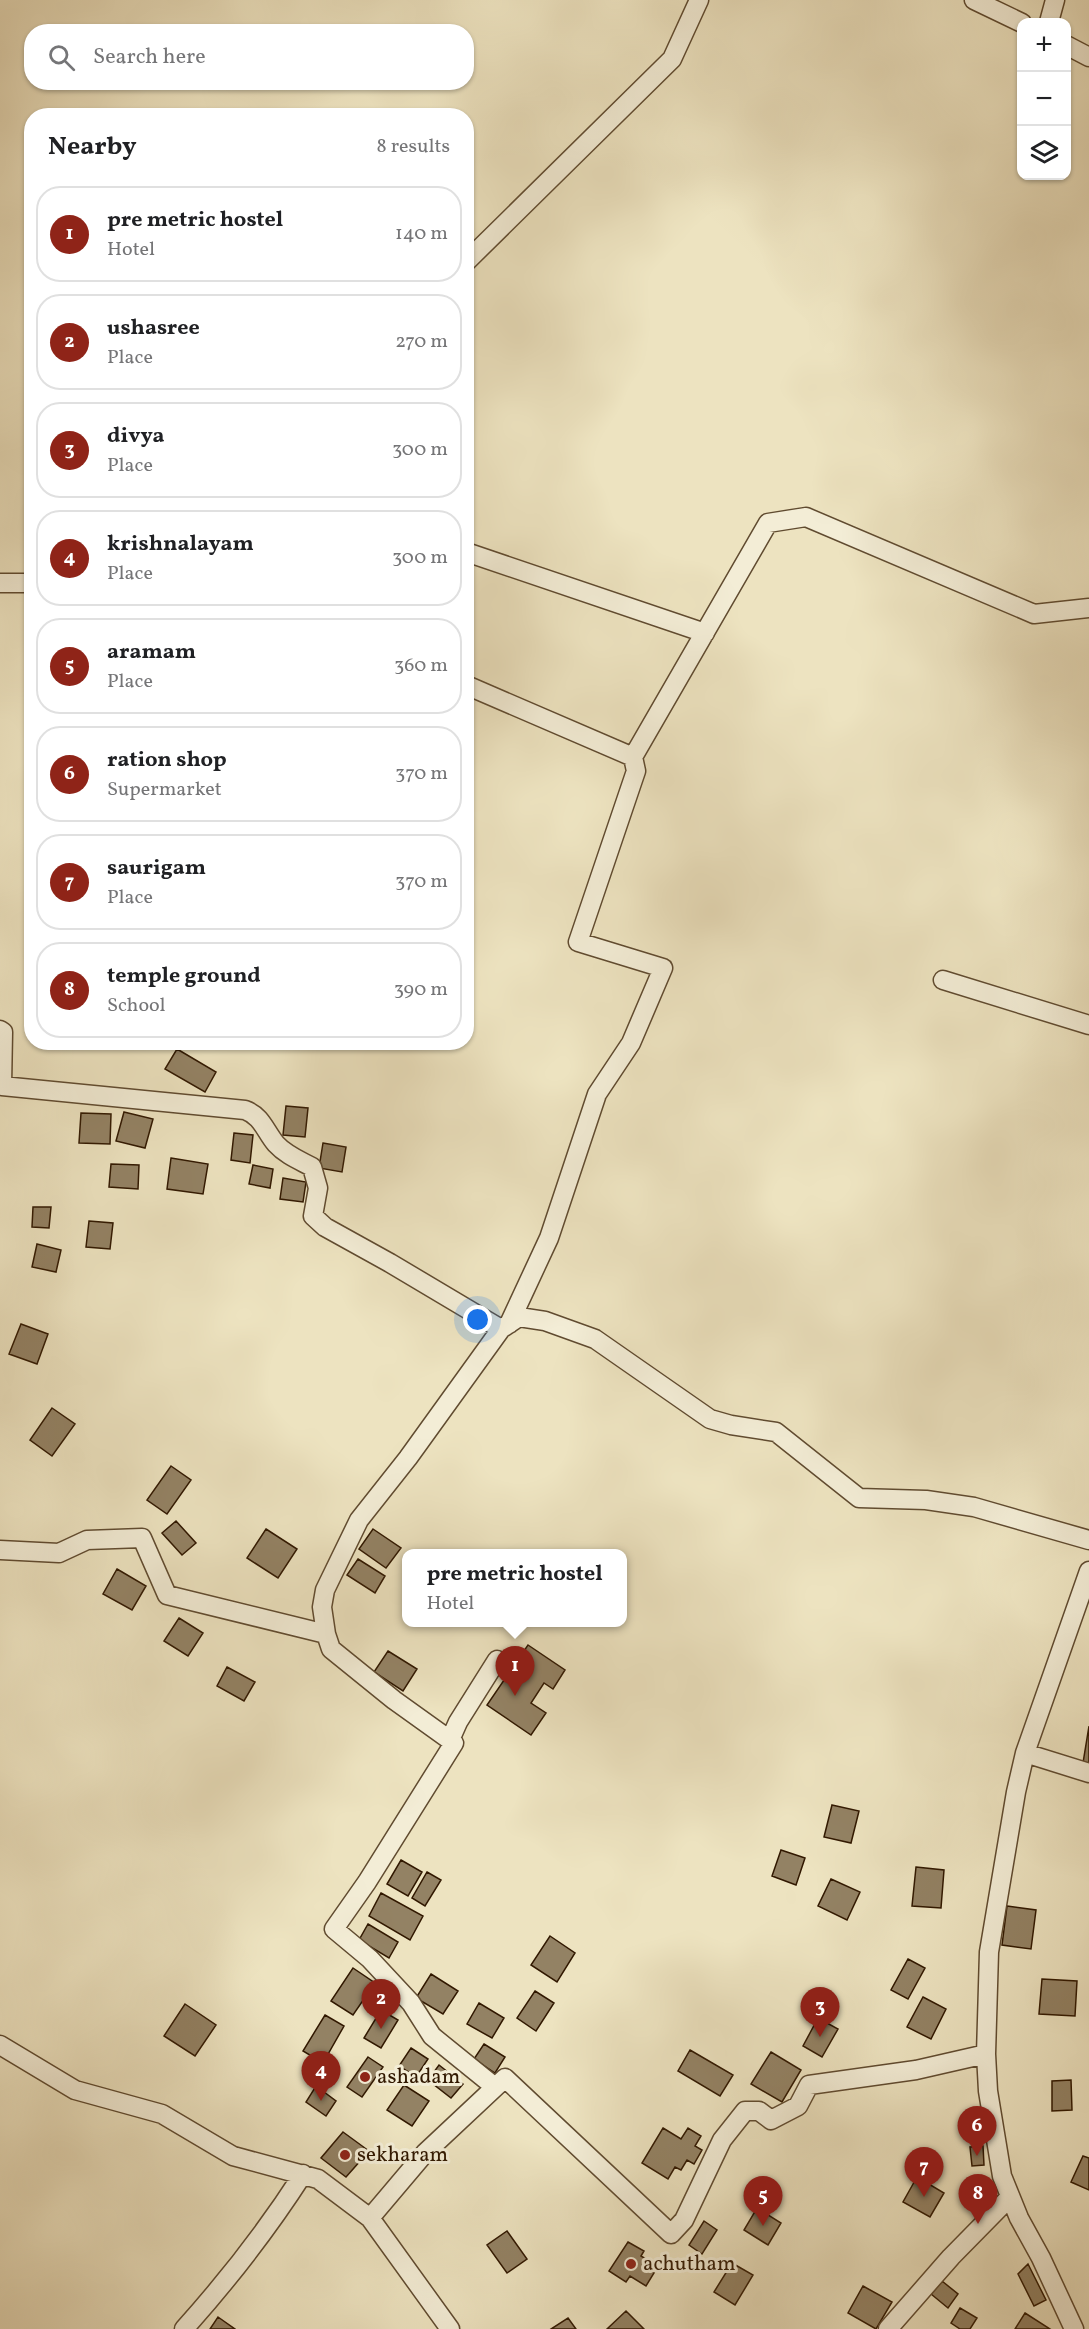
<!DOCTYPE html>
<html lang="en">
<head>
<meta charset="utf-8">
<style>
  :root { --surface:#fff; --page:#f2f2f2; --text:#202124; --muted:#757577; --line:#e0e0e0; --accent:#8f2418 }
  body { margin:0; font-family:Vollkorn,serif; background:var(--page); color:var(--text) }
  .controls { position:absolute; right:18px; top:18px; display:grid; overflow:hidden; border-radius:12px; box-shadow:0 2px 4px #0004 }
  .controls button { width:54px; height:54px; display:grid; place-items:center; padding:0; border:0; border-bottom:2px solid var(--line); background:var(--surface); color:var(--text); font:30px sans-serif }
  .you { position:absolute; left:478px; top:1320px; width:21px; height:21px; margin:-15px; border:4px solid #fff; border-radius:50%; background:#1a73e8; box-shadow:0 0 0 9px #1a73e833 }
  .badge { display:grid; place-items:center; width:39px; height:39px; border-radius:50%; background:var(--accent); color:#fff; font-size:20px; font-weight:700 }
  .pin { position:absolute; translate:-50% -50px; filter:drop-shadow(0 2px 3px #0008) }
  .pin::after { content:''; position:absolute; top:32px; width:21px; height:18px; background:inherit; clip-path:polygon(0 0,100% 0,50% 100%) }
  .popup { position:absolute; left:402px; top:1549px; width:225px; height:78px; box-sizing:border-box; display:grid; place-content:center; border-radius:12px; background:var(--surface); filter:drop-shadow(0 2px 4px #0005); font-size:20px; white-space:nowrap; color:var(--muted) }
  .popup b { font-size:22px; color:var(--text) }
  .popup::after { content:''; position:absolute; left:50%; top:100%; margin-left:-12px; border:12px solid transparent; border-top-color:var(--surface) }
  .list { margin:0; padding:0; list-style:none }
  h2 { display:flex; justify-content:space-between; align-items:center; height:78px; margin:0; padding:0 24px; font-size:26px }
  h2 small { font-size:20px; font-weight:400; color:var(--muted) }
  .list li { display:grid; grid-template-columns:39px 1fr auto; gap:18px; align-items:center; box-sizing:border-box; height:96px; margin:0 12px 12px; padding:0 12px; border:2px solid var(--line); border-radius:24px }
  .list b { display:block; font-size:22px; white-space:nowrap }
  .list p { margin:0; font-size:20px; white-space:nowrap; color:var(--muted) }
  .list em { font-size:20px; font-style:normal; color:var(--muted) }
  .icon { flex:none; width:33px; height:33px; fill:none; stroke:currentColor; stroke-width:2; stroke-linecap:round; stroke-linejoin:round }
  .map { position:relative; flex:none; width:1089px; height:2329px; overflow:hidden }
  .search { position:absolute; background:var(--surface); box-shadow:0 2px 4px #0004; left:24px; top:24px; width:450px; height:66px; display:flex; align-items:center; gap:15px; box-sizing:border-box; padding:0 21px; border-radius:24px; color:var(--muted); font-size:22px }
  .panel { position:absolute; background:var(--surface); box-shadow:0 2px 4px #0004; left:24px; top:108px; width:450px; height:942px; border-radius:24px }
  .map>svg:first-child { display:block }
  .building { fill:#938264; stroke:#311800; stroke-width:1.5 }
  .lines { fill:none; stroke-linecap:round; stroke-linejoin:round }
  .street-casing { stroke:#604b30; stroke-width:21 }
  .street { stroke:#f3edd6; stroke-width:18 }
  .poi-dot { fill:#8f2418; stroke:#f3edd6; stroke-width:2 }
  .labels { text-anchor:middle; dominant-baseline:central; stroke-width:6; stroke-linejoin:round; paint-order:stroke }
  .poi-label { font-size:21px; fill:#311800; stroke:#f3edd6; text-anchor:start }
</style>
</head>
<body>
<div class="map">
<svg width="1089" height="2329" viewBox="0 0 1089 2329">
  <rect width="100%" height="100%" fill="#ede3c0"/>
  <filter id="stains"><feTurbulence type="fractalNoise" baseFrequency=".00333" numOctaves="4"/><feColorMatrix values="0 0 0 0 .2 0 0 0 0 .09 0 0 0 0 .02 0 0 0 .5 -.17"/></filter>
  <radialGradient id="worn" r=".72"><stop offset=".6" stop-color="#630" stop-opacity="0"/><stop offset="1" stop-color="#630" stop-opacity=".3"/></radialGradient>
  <!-- building -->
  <path class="building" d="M177,1049L216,1072L205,1092L165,1069Z
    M286,1106L308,1108L305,1137L283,1135Z
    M124,1112L153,1119L145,1148L116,1141Z
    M81,1113L111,1114L110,1144L79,1143Z
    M234,1133L253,1135L250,1163L231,1160Z
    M323,1143L346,1147L342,1172L319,1168Z
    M171,1158L208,1164L203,1194L167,1189Z
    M111,1164L139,1165L138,1189L109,1187Z
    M253,1165L273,1169L270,1188L249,1184Z
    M283,1178L306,1182L303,1202L280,1199Z
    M33,1207H51L49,1228L32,1227Z
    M89,1221L113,1223L110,1249L86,1247Z
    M37,1244L61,1250L56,1272L32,1267Z
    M21,1324L48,1334L37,1364L9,1354Z
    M52,1408L75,1424L52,1456L30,1440Z
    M171,1466L191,1480L167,1514L147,1500Z
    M176,1521L196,1543L182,1555L162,1533Z
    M266,1529L297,1549L278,1578L247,1558Z
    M373,1529L401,1548L386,1568L359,1549Z
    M358,1559L385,1576L375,1593L347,1575Z
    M117,1569L146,1586L132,1610L103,1594Z
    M179,1618L203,1633L188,1656L164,1641Z
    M528,1645L565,1670L553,1689L544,1683L531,1703L546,1713L531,1735L487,1705Z
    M388,1651L417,1669L403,1691L374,1672Z
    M227,1667L255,1682L244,1701L217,1686Z
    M1089,1726V1764L1083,1763Z
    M832,1805L859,1811L851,1843L824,1837Z
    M781,1850L805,1858L796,1885L772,1876Z
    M401,1860L422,1872L408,1896L387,1884Z
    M916,1867L944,1870L941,1908L912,1906Z
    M427,1872L441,1880L425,1906L412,1898Z
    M831,1879L860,1892L847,1920L818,1906Z
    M381,1893L423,1916L410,1940L369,1916Z
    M1007,1906L1036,1910L1031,1949L1002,1945Z
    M368,1924L398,1942L389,1958L359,1940Z
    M550,1936L575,1953L557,1982L531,1965Z
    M908,1959L925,1968L908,1999L891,1990Z
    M353,1968L375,1983L353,2015L331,2001Z
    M431,1974L458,1991L443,2014L416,1998Z
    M1042,1979L1077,1981L1075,2016L1039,2014Z
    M535,1991L554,2003L536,2031L517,2018Z
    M923,1997L946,2009L931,2039L907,2027Z
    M479,2003L504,2018L492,2038L467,2024Z
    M185,2004L216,2025L195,2056L164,2036Z
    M381,2010L398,2020L381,2048L364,2038Z
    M325,2015L344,2026L323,2063L303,2051Z
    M818,2018L838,2029L822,2057L803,2046Z
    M484,2044L505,2057L495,2073L474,2059Z
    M411,2048L428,2059L416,2077L399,2066Z
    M690,2050L733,2075L720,2096L678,2071Z
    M771,2052L801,2070L782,2102L751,2084Z
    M368,2057L383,2067L362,2097L347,2087Z
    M439,2065L463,2084L451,2098L428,2080Z
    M1071,2080L1072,2110L1052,2111V2081Z
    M404,2085L429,2101L412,2126L387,2110Z
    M316,2086L336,2101L326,2116L306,2102Z
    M663,2128L681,2139L688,2128L701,2136L695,2146L702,2150L694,2164L687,2160L681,2170L675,2167L668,2179L642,2163Z
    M343,2132L369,2151L346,2177L321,2158Z
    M983,2146L984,2165L972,2166L970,2147Z
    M1083,2156L1089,2158V2190L1071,2182Z
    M917,2177L944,2193L930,2217L903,2202Z
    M757,2208L781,2223L768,2245L744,2230Z
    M704,2221L717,2230L702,2254L689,2245Z
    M507,2231L527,2259L507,2273L487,2245Z
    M628,2242L644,2251L641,2256L649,2261L646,2267L654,2273L646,2286L630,2276L626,2282L609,2271Z
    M732,2263L753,2275L735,2305L714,2292Z
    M1028,2264L1046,2300L1034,2306L1018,2274Z
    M942,2281L958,2294L948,2308L931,2294Z
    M863,2286L892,2302L876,2329L848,2313Z
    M960,2308L977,2318L970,2329H960L951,2323Z
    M626,2311L644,2329H607Z
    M1025,2313L1050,2329H1015Z
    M218,2317L235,2329H210Z
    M568,2318L576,2329H551Z"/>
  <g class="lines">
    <!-- street casing -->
    <g class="street-casing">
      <path id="street" d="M974,0L1022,23
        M1049,22L1055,0
        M1066,45L1089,57
        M466,262L672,59L699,0
        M466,552L705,633
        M0,583H32
        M466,685L633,757L768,523L806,517L1034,614L1089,608
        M943,980L1089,1025
        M0,1030L3,1032L2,1086L245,1110C262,1116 265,1131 276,1144C286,1155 299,1160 312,1167L318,1188L313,1216L325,1227L390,1263L501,1329L519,1317L545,1321L595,1339L710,1419L731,1425L776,1432L859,1498L926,1500L974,1507L1089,1540
        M509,1324L549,1238L597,1094L631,1043L663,968L578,942L636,771L633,757
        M0,1550L59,1553L87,1540L142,1538L167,1595L326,1634L322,1607L325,1590L359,1520L408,1458L501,1329
        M326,1634L331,1649L394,1700L454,1743L367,1882L334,1929L370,1959L411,2003L432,2036L495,2087
        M450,1740L458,1722L497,1660
        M1025,1753L1089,1773
        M0,2045L75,2090L162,2114L233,2156L318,2179L370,2218L425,2153L505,2078L671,2234L684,2220L722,2140L745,2111H759L771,2120L798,2106L809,2085L916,2070L986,2054
        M370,2218L450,2329
        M184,2329C228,2280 267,2230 303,2174
        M888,2329L951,2257L1010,2197
        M1074,2329L1041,2258L1019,2218L1002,2176L988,2091L986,2054L989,1952L1016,1792L1025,1753L1089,1571"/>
    </g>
    <!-- street -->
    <use href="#street" class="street"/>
  </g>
  <!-- markers -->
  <g class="poi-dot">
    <circle cx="365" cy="2077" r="6"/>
    <circle cx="345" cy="2155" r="6"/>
    <circle cx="631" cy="2264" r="6"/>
  </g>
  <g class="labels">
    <!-- poi labels -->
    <g class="poi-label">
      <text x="377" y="2077">ashadam</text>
      <text x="357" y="2155">sekharam</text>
      <text x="643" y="2264">achutham</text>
    </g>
  </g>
  <rect width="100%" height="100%" filter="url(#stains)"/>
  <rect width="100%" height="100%" fill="url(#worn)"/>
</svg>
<div class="controls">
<button>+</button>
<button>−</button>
<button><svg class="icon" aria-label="layers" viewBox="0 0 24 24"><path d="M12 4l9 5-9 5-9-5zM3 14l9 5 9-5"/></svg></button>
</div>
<div class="you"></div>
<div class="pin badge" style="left:515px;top:1696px">1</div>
<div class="popup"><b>pre metric hostel</b>Hotel</div>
<div class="pin badge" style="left:381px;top:2029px">2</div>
<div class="pin badge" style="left:820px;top:2037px">3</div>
<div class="pin badge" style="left:321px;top:2101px">4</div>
<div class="pin badge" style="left:763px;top:2226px">5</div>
<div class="pin badge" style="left:977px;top:2156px">6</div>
<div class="pin badge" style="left:924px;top:2197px">7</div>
<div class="pin badge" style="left:978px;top:2224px">8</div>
<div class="search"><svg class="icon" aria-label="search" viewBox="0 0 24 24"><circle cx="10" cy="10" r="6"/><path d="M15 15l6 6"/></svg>Search here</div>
<section class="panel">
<h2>Nearby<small>8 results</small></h2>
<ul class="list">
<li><span class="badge">1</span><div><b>pre metric hostel</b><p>Hotel</p></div><em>140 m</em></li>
<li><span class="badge">2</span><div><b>ushasree</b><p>Place</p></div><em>270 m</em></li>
<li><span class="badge">3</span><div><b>divya</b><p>Place</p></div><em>300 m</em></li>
<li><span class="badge">4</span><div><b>krishnalayam</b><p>Place</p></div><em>300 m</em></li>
<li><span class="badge">5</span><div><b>aramam</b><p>Place</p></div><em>360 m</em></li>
<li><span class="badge">6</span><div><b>ration shop</b><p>Supermarket</p></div><em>370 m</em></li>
<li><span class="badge">7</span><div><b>saurigam</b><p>Place</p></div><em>370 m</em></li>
<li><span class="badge">8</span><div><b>temple ground</b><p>School</p></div><em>390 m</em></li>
</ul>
</section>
</div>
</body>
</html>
